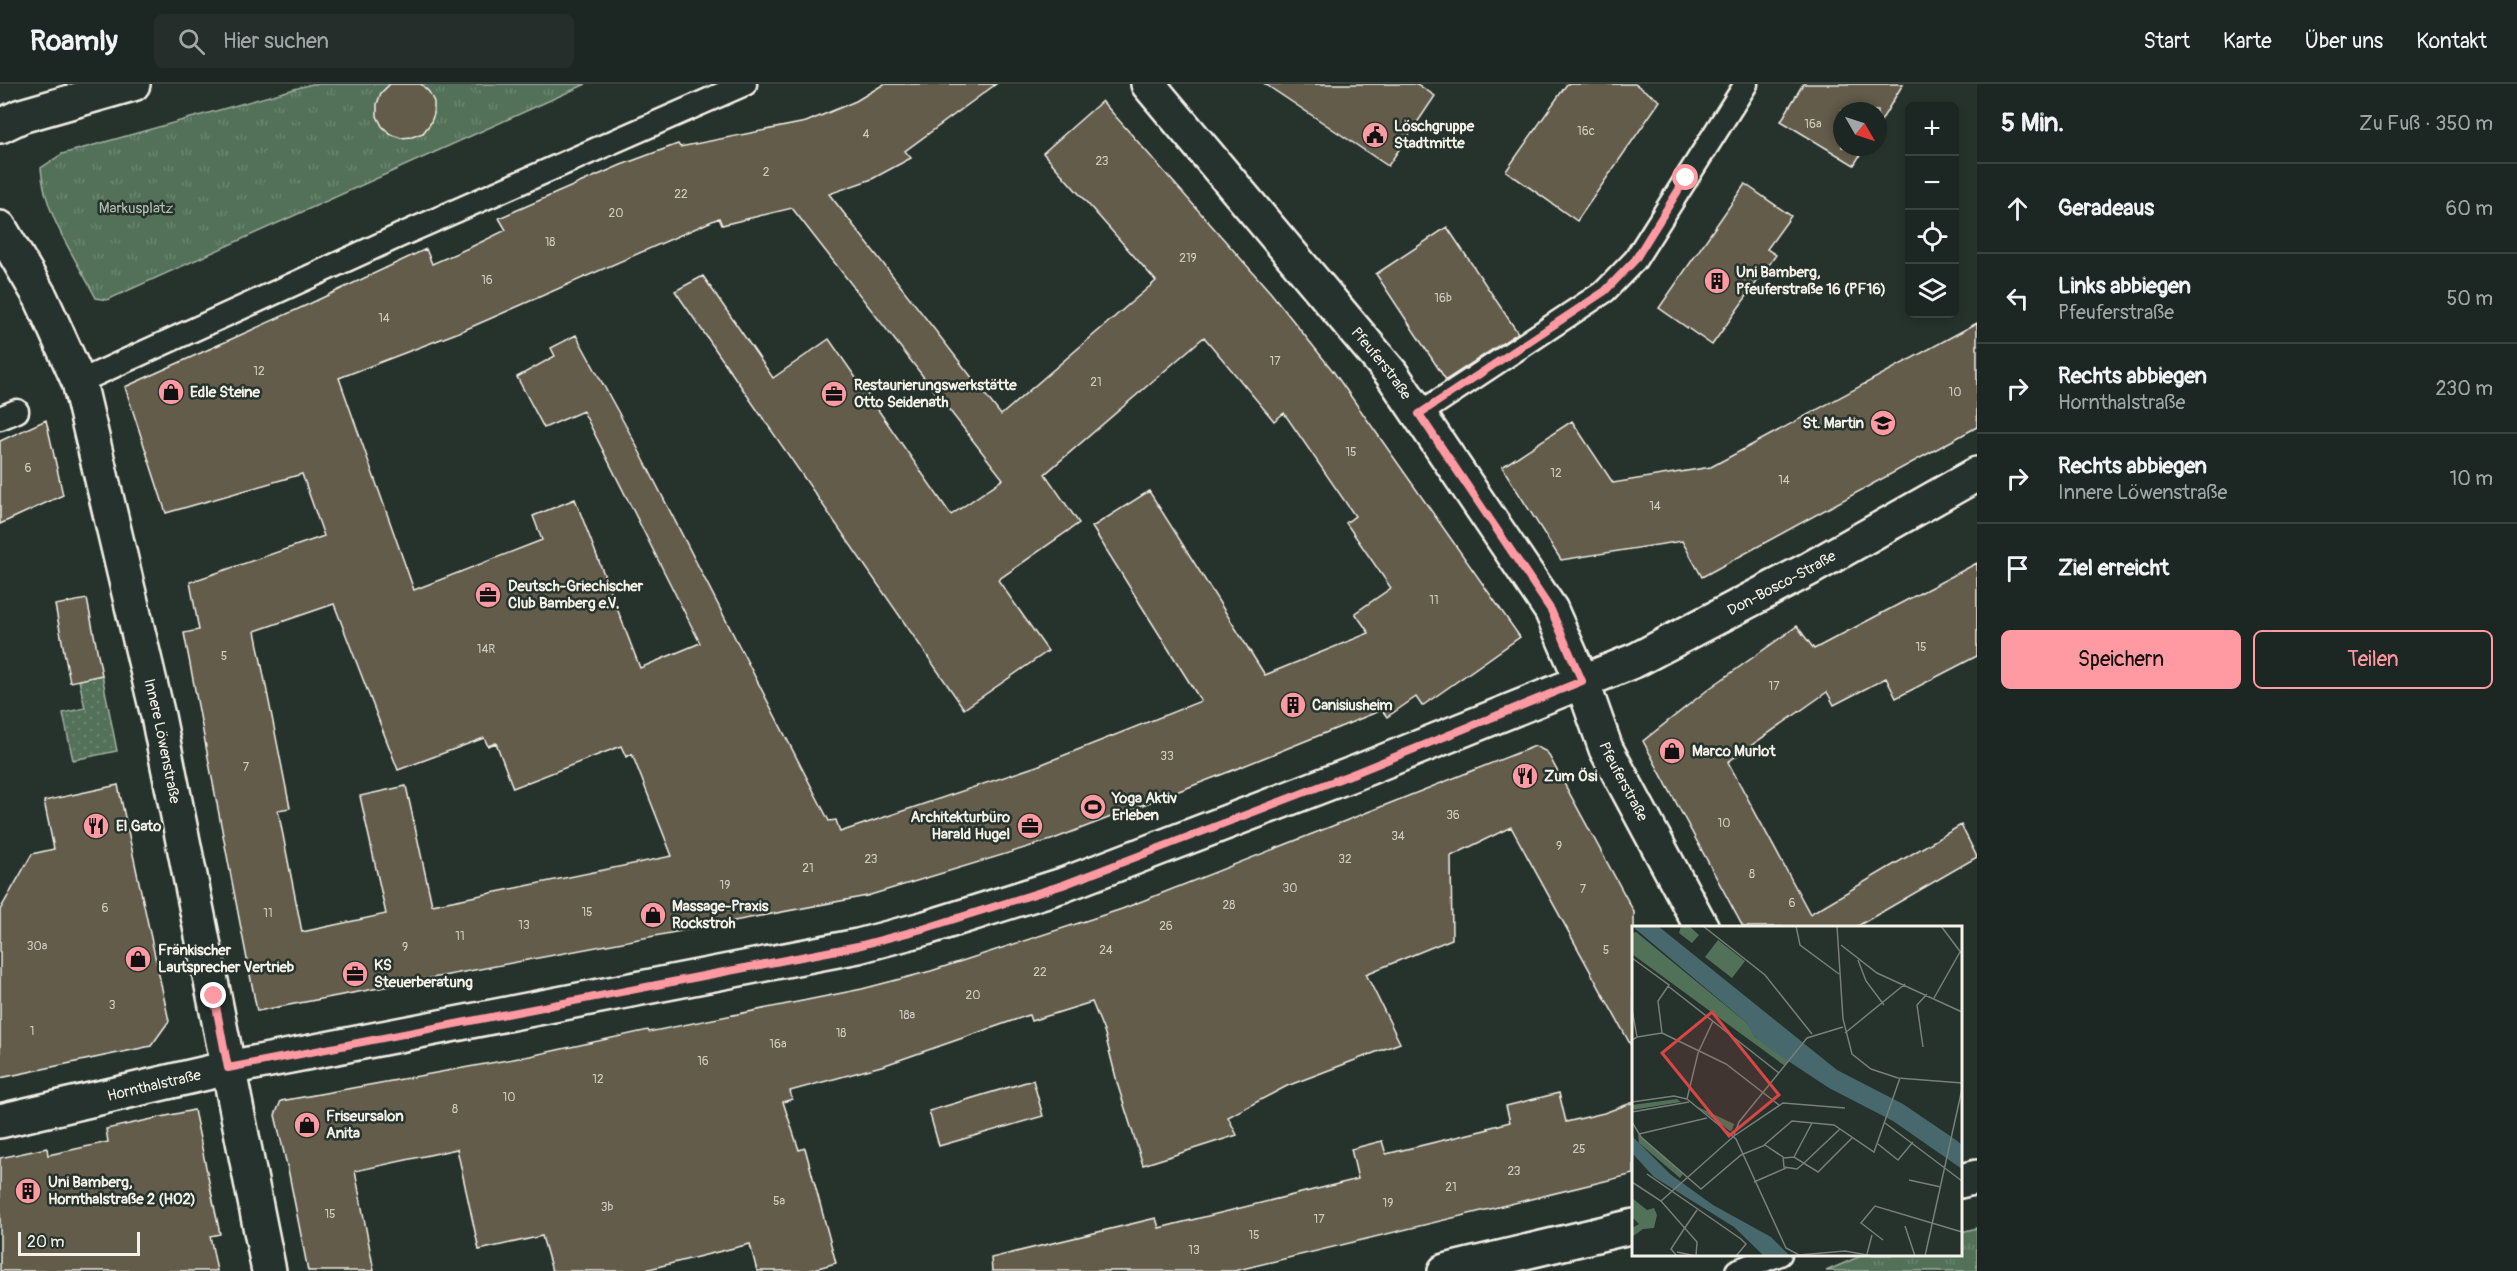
<!DOCTYPE html>
<html lang="de">
<head>
<meta charset="utf-8">
<style>
  :root { --surface:#1c2622; --page:#252e2a; --text:#f1f3f6; --muted:#a0a5a5; --line:#3a4340; --accent:#ff9aa2 }
  body { margin:0; font-family:Pangolin,sans-serif; background:var(--page); color:var(--text) }
  .controls { position:absolute; right:18px; top:18px; display:grid; overflow:hidden; border-radius:9px; box-shadow:0 3px 9px #0003 }
  .controls button { width:54px; height:54px; display:grid; place-items:center; padding:0; border:0; border-bottom:2px solid var(--line); background:var(--surface); color:var(--text); font:30px sans-serif }
  .compass { position:absolute; left:1833px; top:18px; width:54px; height:54px; border-radius:50%; background:var(--surface); box-shadow:0 3px 9px #0003; rotate:129deg }
  .scale { position:absolute; left:18px; bottom:15px; width:122px; box-sizing:border-box; padding-left:6px; border:3px solid #f4f1e8; border-top:0; font-size:16px; line-height:21px; white-space:nowrap; color:#f4f1e8; -webkit-text-stroke:4px #26332d; paint-order:stroke }
  .stop { position:absolute; width:18px; height:18px; margin:-14px; border:4px solid #ff9aa2; border-radius:50%; background:#fff }
  .stop.end { background:#ff9aa2; border-color:#fff; box-shadow:0 2px 6px #0008 }
  .list { margin:0; padding:0; list-style:none }
  h2 { display:flex; justify-content:space-between; align-items:center; height:78px; margin:0; padding:0 24px; font-size:26px }
  h2 small { font-size:20px; font-weight:400; color:var(--muted) }
  .list li { display:grid; grid-template-columns:39px 1fr auto; gap:18px; align-items:center; box-sizing:border-box; height:90px; padding:0 24px; border-top:2px solid var(--line) }
  .list b { display:block; font-size:22px; white-space:nowrap }
  .list p { margin:0; font-size:20px; white-space:nowrap; color:var(--muted) }
  .list em { font-size:20px; font-style:normal; color:var(--muted) }
  .actions { display:flex; gap:12px; padding:18px 24px }
  .actions a { flex:1; padding:14px 0; border:2px solid var(--accent); border-radius:9px; text-align:center; font-size:21px; color:var(--accent) }
  .actions .main { background:var(--accent); color:#111 }
  .icon { flex:none; width:33px; height:33px; fill:none; stroke:currentColor; stroke-width:2; stroke-linecap:round; stroke-linejoin:round }
  .map { position:relative; flex:none; width:1977px; height:1187px; overflow:hidden }
  header { display:flex; align-items:center; gap:36px; box-sizing:border-box; height:84px; padding:0 30px; background:var(--surface); border-bottom:2px solid var(--line) }
  header strong { font-size:28px }
  nav { display:flex; gap:33px; margin-inline-start:auto; font-size:21px }
  .search { width:420px; height:54px; background:var(--page); display:flex; align-items:center; gap:15px; box-sizing:border-box; padding:0 21px; border-radius:9px; color:var(--muted); font-size:22px }
  main { display:flex }
  aside { flex:1; background:var(--surface) }
  .map>svg:first-child { display:block }
  .grass { fill:url(#grass-dots); stroke:#a3b1a0; stroke-width:1.5 }
  .park { fill:url(#park-tufts); stroke:#a3b1a0; stroke-width:1.5 }
  .building { fill:#635c4c; stroke:#f4f1e8; stroke-width:1.5; fill-rule:evenodd }
  .lines { fill:none; stroke-linecap:round; stroke-linejoin:round }
  .service-casing { stroke:#f4f1e8; stroke-width:27 }
  .minor-casing { stroke:#f4f1e8; stroke-width:38 }
  .tertiary-casing { stroke:#f4f1e8; stroke-width:38 }
  .service { stroke:#26332d; stroke-width:22 }
  .minor { stroke:#26332d; stroke-width:33 }
  .tertiary { stroke:#26332d; stroke-width:33 }
  .route { stroke:#ff9aa2; stroke-width:8 }
  .labels { text-anchor:middle; dominant-baseline:central; stroke-width:5; stroke-linejoin:round; paint-order:stroke }
  .number-label { font-size:12px; fill:#d0ccc1 }
  .poi-label { font-size:15px; font-weight:bold; fill:#f4f1e8; stroke:#26332d; text-anchor:start }
  .park-label { font-size:15px; fill:#b3beaf; stroke:#26332d }
  .street-label { font-size:15px; fill:#f4f1e8; stroke:#26332d }
  .inset-road { fill:none; stroke:#787f78; stroke-width:1.5 }
  .view { fill:#da4645; fill-opacity:0.15; stroke:#da4645; stroke-width:3 }
  .inset-edge { fill:none; stroke:#f4f1e8; stroke-width:3 }
</style>
</head>
<body>
<header>
<strong>Roamly</strong>
<div class="search"><svg class="icon" aria-label="search" viewBox="0 0 24 24"><circle cx="10" cy="10" r="6"/><path d="M15 15l6 6"/></svg>Hier suchen</div>
<nav><a>Start</a><a>Karte</a><a>Über uns</a><a>Kontakt</a></nav>
</header>
<main>
<div class="map">
<svg width="1977" height="1187" viewBox="0 0 1977 1187">
  <defs>
    <pattern id="grass-dots" width="8" height="8" patternUnits="userSpaceOnUse" patternTransform="scale(1.5)"><rect width="8" height="8" fill="#527159"/><path d="M2 2h.1M6 6h.1" fill="none" stroke="#6c8671" stroke-width="1.8" stroke-linecap="round"/></pattern>
    <pattern id="park-tufts" width="24" height="20" patternUnits="userSpaceOnUse" patternTransform="scale(1.5)"><rect width="24" height="20" fill="#527159"/><path d="M3 7l-1-3M5 7V3M7 7l1-3M15 17l-1-3M17 17v-4M19 17l1-3" fill="none" stroke="#6c8671"/></pattern>
  </defs>
  <rect width="100%" height="100%" fill="#26332d"/>
  <filter id="ink" filterUnits="userSpaceOnUse"><feTurbulence type="fractalNoise" baseFrequency=".0167" numOctaves="2"/><feDisplacementMap in="SourceGraphic" scale="12" xChannelSelector="R" yChannelSelector="G"/><feConvolveMatrix kernelMatrix="1 2 1 2 8 2 1 2 1" color-interpolation-filters="sRGB"/></filter>
  <g filter="url(#ink)">
    <!-- grass -->
    <path class="grass" d="M102,591L117,667L73,676L63,629L85,624L79,596Z"/>
    <!-- park -->
    <path class="park" d="M312,0H586L107,216L96,214C75,173 44,130 41,84L62,70Z
      M1977,1144V1187H1826L1863,1171L1960,1170L1961,1148Z"/>
    <!-- building -->
    <path class="building" d="M390,0H421L429,8L434,18V30L430,40L423,49L412,53L401,54L390,50L382,42L377,32V20L381,9Z
      M884,0H996L905,67L911,74L872,95L829,110L1001,331L1156,197L1043,69L1102,17L1271,209L1333,287L1520,553L1422,622L1416,613L1387,633L1382,626L1231,687L1051,756L867,812L257,927L184,549L199,546L190,498L324,452L302,390L166,429L125,303L307,221L426,165L432,180L473,162L506,146L499,134L621,81L678,60L680,63L806,38L856,17ZM792,124L1003,395L951,431L829,255L773,294L703,192L675,207L964,625L1048,567L998,496L1079,439L1045,390L1204,253L1274,337L1284,329L1355,432L1346,439L1391,504L1355,529L1369,549L1265,591L1149,407L1092,443L1201,617L1037,682L840,748L836,736L829,737L633,355L576,251L551,264L555,272L517,293L544,344L583,327L700,559L640,584L575,415L533,432L542,456L414,506L339,294L462,247L719,134L722,141ZM334,520L398,686L484,654L488,662L496,659L513,704L621,662L626,673L632,670L672,772L432,821L406,702L360,712L386,830L302,848L278,726L290,724L255,547Z
      M1265,0H1417L1435,12L1388,82Z
      M1567,0H1635L1660,17L1577,137L1506,87Z
      M1803,0H1903L1878,42V27H1842V63H1865L1854,81L1781,37Z
      M1745,100L1791,132L1767,165L1776,171L1712,261L1659,224Z
      M1447,143L1518,249L1446,296L1376,190Z
      M1977,239V343L1702,493L1682,457L1561,476L1502,383L1572,337L1613,399L1711,383Z
      M46,336L63,411L0,440V357Z
      M1977,479V572L1896,614L1886,594L1834,621L1827,608L1728,678L1810,830L1961,741L1977,773L1856,843H1743L1643,657L1710,604L1797,542L1814,565Z
      M87,515L102,591L70,598L55,521Z
      M1535,662L1547,668L1634,828V967L1511,743L1451,772L1452,855L1366,890L1400,959L1287,1002L1228,1033L1237,1051L1143,1081L1118,1002L1105,950L1092,918L1031,937L1029,931L885,981L790,1007L792,1015L783,1018L799,1066L805,1064L836,1179L807,1187H757L750,1160L641,1187H552L542,1152L479,1166L457,1065L355,1087L374,1187H308L289,1090L275,1031L281,1017L530,972L648,946L649,948L862,905L931,887L1122,825Z
      M118,701L169,937L151,962L0,994V826L32,770L54,765L44,717Z
      M1033,996L1043,1032L939,1062L929,1027Z
      M1559,1009L1566,1038L1604,1029L1634,1018V1090L1234,1187H992L991,1174L1156,1134L1159,1144L1358,1095L1351,1065L1382,1057L1386,1070L1489,1045L1488,1044L1510,1038L1506,1022Z
      M194,1026L220,1150L210,1152L217,1187H0V1074L47,1064L48,1071L108,1058L106,1045Z"/>
    <g class="lines">
      <!-- service casing -->
      <g class="service-casing">
        <path id="service" d="M79,298L401,151L745,0
          M1419,330L1605,207L1635,176L1746,0
          M0,334L17,327
          M1737,1187L1780,1170"/>
      </g>
      <!-- minor casing -->
      <g class="minor-casing">
        <g id="minor">
          <path id="s1" d="M1148,0L1391,289L1551,526L1582,597L1606,665L1702,844"/>
          <path d="M0,42L21,32L133,0"/>
          <path id="s2" d="M0,1037L228,984L858,862L926,844L1063,801L1355,689L1636,576L1809,485L1977,390"/>
          <path d="M1960,1097L1977,1093"/>
          <path d="M1445,1187L1634,1142"/>
        </g>
      </g>
      <!-- tertiary casing -->
      <g class="tertiary-casing">
        <g id="tertiary">
          <path id="s3" d="M0,144L41,214L79,298L158,632L269,1187"/>
        </g>
      </g>
      <!-- service -->
      <use href="#service" class="service"/>
      <!-- minor -->
      <use href="#minor" class="minor"/>
      <!-- tertiary -->
      <use href="#tertiary" class="tertiary"/>
    </g>
  </g>
  <g class="lines" filter="url(#ink)">
    <!-- route -->
    <path class="route" d="M214,912L228,984L858,862L926,844L1063,801L1355,689L1582,597L1551,526L1419,330L1605,207L1635,176L1686,94"/>
  </g>
  <!-- icons -->
  <defs>
    <g id="civic-disc" transform="scale(1.35)"><circle r="9.5" fill="#ff9aa2" stroke="#26332d"/><path d="M-.6-6.5H3V-4.5H.6V-3L4-1V1h2V6H-6V1h2V-1L-.6-3ZM-1.2 2.5V6h2.4V2.5Z" fill="#111"/></g>
    <g id="building-disc" transform="scale(1.35)"><circle r="9.5" fill="#ff9aa2" stroke="#26332d"/><path d="M-4-6H4V6H1V3H-1V6H-4ZM-2.5-4.3h1.7v1.8h-1.7ZM.8-4.3h1.7v1.8H.8ZM-2.5-1h1.7V.8h-1.7ZM.8-1h1.7V.8H.8Z" fill="#111"/></g>
    <g id="shop-disc" transform="scale(1.35)"><circle r="9.5" fill="#ff9aa2" stroke="#26332d"/><path d="M-5-2.5h2.3a2.7 3.5 0 0 1 5.4 0H5L5.5 6h-11ZM-1.5-2.5h3a1.5 2.3 0 0 0-3 0Z" fill="#111"/></g>
    <g id="office-disc" transform="scale(1.35)"><circle r="9.5" fill="#ff9aa2" stroke="#26332d"/><path d="M-6-3h4V-5.5h4V-3h4V5H-6ZM-1-4.5V-3h2v-1.5ZM-6 0V1H6V0Z" fill="#111"/></g>
    <g id="school-disc" transform="scale(1.35)"><circle r="9.5" fill="#ff9aa2" stroke="#26332d"/><path d="M0-5L7-2L0 1L-7-2ZM-4 1L0 2.5L4 1V4Q0 6-4 4Z" fill="#111"/></g>
    <g id="restaurant-disc" transform="scale(1.35)"><circle r="9.5" fill="#ff9aa2" stroke="#26332d"/><path d="M-5-6h1v4h1v-4h1v4h1v-4h1v5L-1.5 .5V6h-2V.5L-5-1ZM5-6V6H3V1.5H1.5Q1.5-4 5-6Z" fill="#111"/></g>
    <g id="stadium-disc" transform="scale(1.35)"><circle r="9.5" fill="#ff9aa2" stroke="#26332d"/><path d="M0-5a6.5 5 0 1 0 0 10a6.5 5 0 1 0 0-10ZM-3.5-1.8h7v3.6h-7Z" fill="#111"/></g>
  </defs>
  <g fill-rule="evenodd">
    <use href="#civic-disc" x="1375" y="51"/>
    <use href="#building-disc" x="1717" y="197"/>
    <use href="#shop-disc" x="171" y="308"/>
    <use href="#office-disc" x="834" y="310"/>
    <use href="#school-disc" x="1883" y="339"/>
    <use href="#office-disc" x="488" y="511"/>
    <use href="#building-disc" x="1293" y="621"/>
    <use href="#shop-disc" x="1672" y="667"/>
    <use href="#restaurant-disc" x="1525" y="692"/>
    <use href="#stadium-disc" x="1093" y="723"/>
    <use href="#restaurant-disc" x="96" y="742"/>
    <use href="#office-disc" x="1030" y="742"/>
    <use href="#shop-disc" x="653" y="831"/>
    <use href="#shop-disc" x="138" y="875"/>
    <use href="#office-disc" x="355" y="890"/>
    <use href="#shop-disc" x="307" y="1041"/>
    <use href="#building-disc" x="28" y="1107"/>
  </g>
  <g class="labels">
    <!-- number labels -->
    <g class="number-label">
      <text x="1813" y="40">16a</text>
      <text x="1586" y="47">16c</text>
      <text x="866" y="50">4</text>
      <text x="1102" y="77">23</text>
      <text x="766" y="88">2</text>
      <text x="681" y="110">22</text>
      <text x="616" y="129">20</text>
      <text x="550" y="158">18</text>
      <text x="1188" y="174">219</text>
      <text x="487" y="196">16</text>
      <text x="1443" y="214">16b</text>
      <text x="384" y="234">14</text>
      <text x="1275" y="277">17</text>
      <text x="259" y="287">12</text>
      <text x="1096" y="298">21</text>
      <text x="1955" y="308">10</text>
      <text x="1351" y="368">15</text>
      <text x="28" y="384">6</text>
      <text x="1556" y="389">12</text>
      <text x="1784" y="396">14</text>
      <text x="1655" y="422">14</text>
      <text x="1434" y="516">11</text>
      <text x="1921" y="563">15</text>
      <text x="486" y="565">14R</text>
      <text x="224" y="572">5</text>
      <text x="1774" y="602">17</text>
      <text x="1167" y="672">33</text>
      <text x="246" y="683">7</text>
      <text x="1453" y="731">36</text>
      <text x="1724" y="739">10</text>
      <text x="1398" y="752">34</text>
      <text x="1559" y="762">9</text>
      <text x="871" y="775">23</text>
      <text x="1345" y="775">32</text>
      <text x="808" y="784">21</text>
      <text x="1752" y="790">8</text>
      <text x="725" y="801">19</text>
      <text x="1290" y="804">30</text>
      <text x="1583" y="805">7</text>
      <text x="1792" y="819">6</text>
      <text x="1229" y="821">28</text>
      <text x="105" y="824">6</text>
      <text x="587" y="828">15</text>
      <text x="268" y="829">11</text>
      <text x="524" y="841">13</text>
      <text x="1166" y="842">26</text>
      <text x="460" y="852">11</text>
      <text x="37" y="862">30a</text>
      <text x="405" y="863">9</text>
      <text x="1106" y="866">24</text>
      <text x="1606" y="866">5</text>
      <text x="1040" y="888">22</text>
      <text x="973" y="911">20</text>
      <text x="112" y="921">3</text>
      <text x="907" y="931">18a</text>
      <text x="32" y="947">1</text>
      <text x="841" y="949">18</text>
      <text x="778" y="960">16a</text>
      <text x="703" y="977">16</text>
      <text x="598" y="995">12</text>
      <text x="509" y="1013">10</text>
      <text x="455" y="1025">8</text>
      <text x="1579" y="1065">25</text>
      <text x="1514" y="1087">23</text>
      <text x="1451" y="1103">21</text>
      <text x="779" y="1117">5a</text>
      <text x="1388" y="1119">19</text>
      <text x="607" y="1123">3b</text>
      <text x="330" y="1130">15</text>
      <text x="1319" y="1135">17</text>
      <text x="1254" y="1151">15</text>
      <text x="1194" y="1166">13</text>
    </g>
    <!-- poi labels -->
    <g class="poi-label">
      <text x="1394" y="42">Löschgruppe<tspan x="1394" dy="17">Stadtmitte</tspan></text>
      <text x="1736" y="188">Uni Bamberg,<tspan x="1736" dy="17">Pfeuferstraße 16 (PF16)</tspan></text>
      <text x="854" y="301">Restaurierungswerkstätte<tspan x="854" dy="17">Otto Seidenath</tspan></text>
      <text x="190" y="308">Edle Steine</text>
      <text x="1864" y="339" text-anchor="end">St. Martin</text>
      <text x="508" y="502">Deutsch-Griechischer<tspan x="508" dy="17">Club Bamberg e.V.</tspan></text>
      <text x="1312" y="621">Canisiusheim</text>
      <text x="1692" y="667">Marco Murlot</text>
      <text x="1544" y="692">Zum Ösi</text>
      <text x="1112" y="714">Yoga Aktiv<tspan x="1112" dy="17">Erleben</tspan></text>
      <text x="1010" y="733" text-anchor="end">Architekturbüro<tspan x="1010" dy="17">Harald Hugel</tspan></text>
      <text x="116" y="742">El Gato</text>
      <text x="672" y="822">Massage-Praxis<tspan x="672" dy="17">Rockstroh</tspan></text>
      <text x="158" y="866">Fränkischer<tspan x="158" dy="17">Lautsprecher Vertrieb</tspan></text>
      <text x="374" y="881">KS<tspan x="374" dy="17">Steuerberatung</tspan></text>
      <text x="326" y="1032">Friseursalon<tspan x="326" dy="17">Anita</tspan></text>
      <text x="48" y="1098">Uni Bamberg,<tspan x="48" dy="17">Hornthalstraße 2 (HO2)</tspan></text>
    </g>
    <!-- park labels -->
    <g class="park-label">
      <text x="136" y="124">Markusplatz</text>
    </g>
    <!-- street labels -->
    <g class="street-label">
      <text stroke="none"><textPath href="#s1" startOffset="364">Pfeuferstraße</textPath></text>
      <text stroke="none"><textPath href="#s2" startOffset="1870">Don-Bosco-Straße</textPath></text>
      <text stroke="none"><textPath href="#s3" startOffset="542">Innere Löwenstraße</textPath></text>
      <text stroke="none"><textPath href="#s1" startOffset="850">Pfeuferstraße</textPath></text>
      <text stroke="none"><textPath href="#s2" startOffset="158">Hornthalstraße</textPath></text>
    </g>
  </g>
  <!-- overview -->
  <g transform="translate(1632 842)">
    <rect width="330" height="330" fill="#26332d"/>
    <path d="M6,208L51,248L48,252L7,217Z" fill="#527159"/>
    <path d="M0,272L15,284L22,282L25,289L22,302L11,303L0,311V302L7,298L0,291Z" fill="#527159"/>
    <path d="M4,6L115,97L123,111L158,134L153,140L0,28V7ZM45,173L49,176L0,184V179ZM64,180L102,198L100,204L98,205Z" fill="#527159"/>
    <path d="M49,0H57L67,9L60,17L47,7ZM86,14L113,35L100,52L73,31Z" fill="#527159"/>
    <path d="M0,0H26L205,144L271,178L324,214L330,219V243L261,195L197,162L138,123L122,110L115,97ZM0,210L38,248L81,279L139,311L158,330H132L102,301L22,251L0,227Z" fill="#47686d"/>
    <path class="inset-road" d="M71,0L133,49L180,108M164,0L168,19L207,48M205,0L211,93L220,128L239,143L266,152L330,157M309,0L330,28M209,19L245,47L330,86M0,32L37,59L26,75L30,107M226,34L234,55L252,79M36,60L147,147M302,72L328,26M0,83L5,111L0,114M30,107L94,138L147,179M213,107L273,58M5,111L30,107M291,121L285,79L295,68M55,173L104,213L154,322L167,329L213,325L241,330M55,173L66,127L81,95M0,176L42,170L55,173M0,186L57,176M0,196L9,211L69,263L109,229L133,219L151,231L152,241L165,243L172,237M253,197L330,255M7,208L75,192M102,209L107,196L175,112L211,101M246,218L266,234L281,216M131,220L160,195L202,199L242,226L268,152M162,231L180,197M152,232L162,231L186,246L220,212M172,237L208,203M15,248L109,313L114,318L104,330M277,254L309,261M0,256L29,275L65,316L64,330M122,256L154,242M29,275L102,210L151,177L213,182M273,300L283,330M52,303L65,284M251,314L229,297L243,280L330,306M45,326L64,330M235,328L240,309M45,330L39,323L52,303M293,330L330,163"/>
    <path class="view" d="M80,86L147,169L97,210L30,127Z"/>
    <rect width="330" height="330" class="inset-edge"/>
  </g>
</svg>
<div class="controls">
<button>+</button>
<button>−</button>
<button><svg class="icon" aria-label="locate" viewBox="0 0 24 24"><circle cx="12" cy="12" r="6"/><path d="M12 2v4M12 18v4M2 12h4M18 12h4"/></svg></button>
<button><svg class="icon" aria-label="layers" viewBox="0 0 24 24"><path d="M12 4l9 5-9 5-9-5zM3 14l9 5 9-5"/></svg></button>
</div>
<svg class="compass" viewBox="-18 -18 36 36"><path d="M0-13l5 13h-10z" fill="#e53935"/><path d="M0 13l5-13h-10z" fill="#a0a5a5"/></svg>
<div class="scale">20 m</div>
<div class="stop" style="left:1686px;top:94px"></div>
<div class="stop end" style="left:214px;top:912px"></div>
</div>
<aside>
<h2>5 Min.<small>Zu Fuß · 350 m</small></h2>
<ul class="list">
<li><svg class="icon" aria-label="ahead" viewBox="0 0 24 24"><path d="M12 20V5M6 11l6-6 6 6"/></svg><div><b>Geradeaus</b></div><em>60 m</em></li>
<li><svg class="icon" aria-label="left" viewBox="0 0 24 24"><path d="M17 20v-9H6M10 6l-5 5 5 5"/></svg><div><b>Links abbiegen</b><p>Pfeuferstraße</p></div><em>50 m</em></li>
<li><svg class="icon" aria-label="right" viewBox="0 0 24 24"><path d="M7 20v-9h11M14 6l5 5-5 5"/></svg><div><b>Rechts abbiegen</b><p>Hornthalstraße</p></div><em>230 m</em></li>
<li><svg class="icon" aria-label="right" viewBox="0 0 24 24"><path d="M7 20v-9h11M14 6l5 5-5 5"/></svg><div><b>Rechts abbiegen</b><p>Innere Löwenstraße</p></div><em>10 m</em></li>
<li><svg class="icon" aria-label="arrive" viewBox="0 0 24 24"><path d="M6 21V4h12l-3 4 3 4H6"/></svg><div><b>Ziel erreicht</b></div></li>
</ul>
<div class="actions"><a class="main">Speichern</a><a>Teilen</a></div>
</aside>
</main>
</body>
</html>
